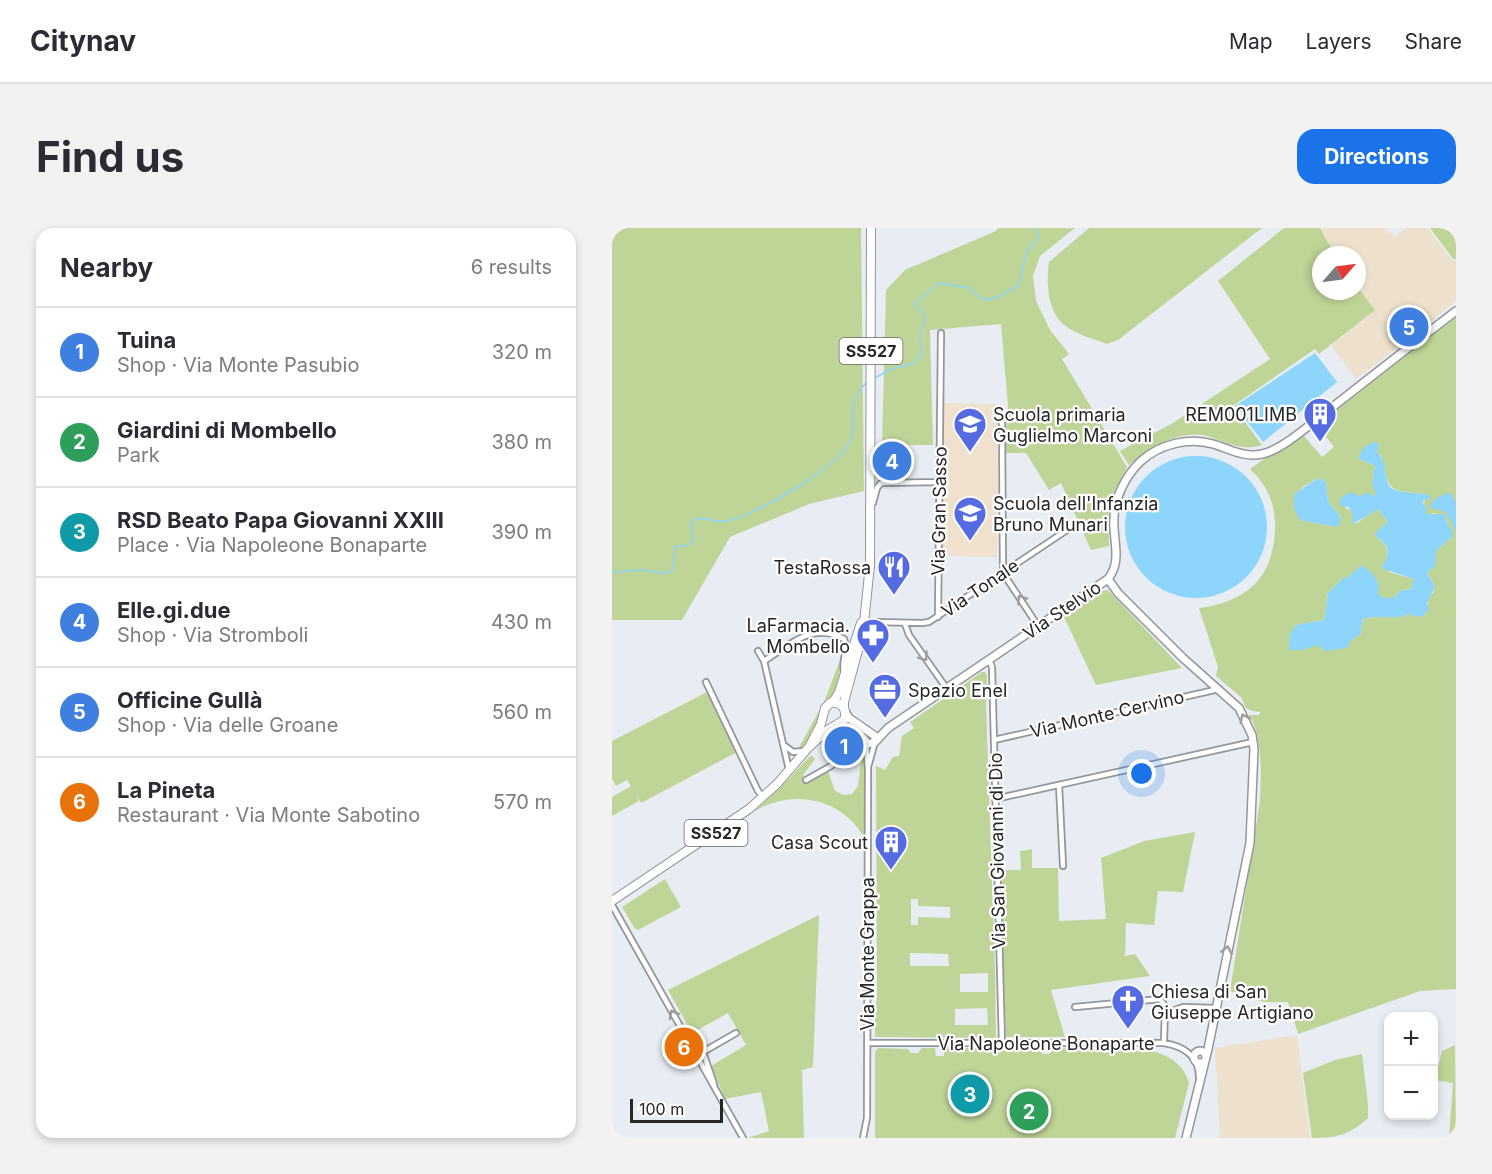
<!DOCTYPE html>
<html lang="en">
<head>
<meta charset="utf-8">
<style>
  :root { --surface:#fff; --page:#f2f2f3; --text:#2b2b33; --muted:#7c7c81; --line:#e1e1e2; --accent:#1a73e8 }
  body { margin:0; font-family:Inter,sans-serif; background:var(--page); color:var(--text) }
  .controls { position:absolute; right:18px; bottom:18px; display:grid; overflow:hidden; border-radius:12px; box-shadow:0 3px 9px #0003 }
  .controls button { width:54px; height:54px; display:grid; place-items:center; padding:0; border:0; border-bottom:2px solid var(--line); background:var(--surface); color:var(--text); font:30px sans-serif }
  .compass { position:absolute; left:700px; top:18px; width:54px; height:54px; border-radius:50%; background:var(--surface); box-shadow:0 3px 9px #0003; rotate:62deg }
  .scale { position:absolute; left:18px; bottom:15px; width:93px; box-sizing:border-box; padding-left:6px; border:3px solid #242628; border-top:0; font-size:16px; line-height:21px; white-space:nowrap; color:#242628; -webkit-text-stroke:4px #fff; paint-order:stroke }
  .you { position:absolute; left:530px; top:546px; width:21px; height:21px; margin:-15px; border:4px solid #fff; border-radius:50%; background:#1a73e8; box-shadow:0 0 0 9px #1a73e833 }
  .badge { display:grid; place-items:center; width:39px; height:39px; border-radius:50%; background:var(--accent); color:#fff; font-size:20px; font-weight:700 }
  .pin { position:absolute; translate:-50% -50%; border:3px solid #fff; box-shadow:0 2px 6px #0006 }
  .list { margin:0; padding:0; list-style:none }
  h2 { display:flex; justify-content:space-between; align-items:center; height:78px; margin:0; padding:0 24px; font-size:26px }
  h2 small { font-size:20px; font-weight:400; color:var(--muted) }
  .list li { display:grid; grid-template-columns:39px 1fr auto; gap:18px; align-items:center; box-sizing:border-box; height:90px; padding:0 24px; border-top:2px solid var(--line) }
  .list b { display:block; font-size:22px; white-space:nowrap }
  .list p { margin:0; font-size:20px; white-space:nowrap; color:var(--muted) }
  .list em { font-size:20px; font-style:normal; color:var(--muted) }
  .map { position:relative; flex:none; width:844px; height:910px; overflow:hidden; border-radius:18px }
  header { display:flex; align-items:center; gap:36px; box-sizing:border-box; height:84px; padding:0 30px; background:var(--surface); border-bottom:2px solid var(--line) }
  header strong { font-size:28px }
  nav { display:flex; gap:33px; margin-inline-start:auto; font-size:21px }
  .intro { display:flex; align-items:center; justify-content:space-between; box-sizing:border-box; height:144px; padding:0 36px }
  h1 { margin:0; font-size:42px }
  .button { padding:15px 27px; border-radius:18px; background:var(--accent); color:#fff; font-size:21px; font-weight:700 }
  main { display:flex; gap:36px; padding:0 36px }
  aside { flex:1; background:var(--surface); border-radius:18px; box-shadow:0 3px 9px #0003 }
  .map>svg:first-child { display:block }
  .industrial { fill:#ede1cd }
  .education { fill:#f0e0ce }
  .green { fill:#bfd597; fill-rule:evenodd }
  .water { fill:#8ed5fb }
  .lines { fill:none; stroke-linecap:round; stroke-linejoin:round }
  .stream { stroke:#8ed5fb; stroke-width:1.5 }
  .street-casing { stroke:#91979c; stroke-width:8 }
  .secondary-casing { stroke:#91979c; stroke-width:10 }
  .primary-casing { stroke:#91979c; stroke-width:10 }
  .street { stroke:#fff; stroke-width:4.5 }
  .secondary { stroke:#fff; stroke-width:7 }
  .primary { stroke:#fff; stroke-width:8 }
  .oneway { stroke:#9c9d9e }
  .labels { text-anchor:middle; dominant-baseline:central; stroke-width:4.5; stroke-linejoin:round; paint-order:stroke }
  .shield { fill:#fff; stroke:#666768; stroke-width:1.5 }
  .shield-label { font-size:16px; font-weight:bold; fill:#242628 }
  .poi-label { font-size:18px; fill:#242628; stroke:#fff; text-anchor:start }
  .street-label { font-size:18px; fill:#242628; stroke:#fff }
</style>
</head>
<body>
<header>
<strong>Citynav</strong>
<nav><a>Map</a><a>Layers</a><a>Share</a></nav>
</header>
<div class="intro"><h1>Find us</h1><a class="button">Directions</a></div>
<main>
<aside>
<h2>Nearby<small>6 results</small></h2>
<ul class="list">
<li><span class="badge" style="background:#3f7fe0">1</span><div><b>Tuina</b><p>Shop · Via Monte Pasubio</p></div><em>320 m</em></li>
<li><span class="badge" style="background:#2e9e5b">2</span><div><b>Giardini di Mombello</b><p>Park</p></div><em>380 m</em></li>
<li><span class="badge" style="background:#0f9aa8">3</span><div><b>RSD Beato Papa Giovanni XXIII</b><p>Place · Via Napoleone Bonaparte</p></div><em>390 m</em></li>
<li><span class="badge" style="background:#3f7fe0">4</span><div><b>Elle.gi.due</b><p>Shop · Via Stromboli</p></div><em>430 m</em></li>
<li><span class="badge" style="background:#3f7fe0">5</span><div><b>Officine Gullà</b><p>Shop · Via delle Groane</p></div><em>560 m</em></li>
<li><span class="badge" style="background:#e8710a">6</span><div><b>La Pineta</b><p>Restaurant · Via Monte Sabotino</p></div><em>570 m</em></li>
</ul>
</aside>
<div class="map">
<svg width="844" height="910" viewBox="0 0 844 910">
  <rect width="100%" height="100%" fill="#e7edf3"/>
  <!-- industrial -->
  <path class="industrial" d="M708,0H774L782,9L794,0H816L841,34L844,32V73L795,113L744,151L719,118L763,82L745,57V27H724Z
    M685,807L698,910H608L603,820Z"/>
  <!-- education -->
  <path class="education" d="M331,175L385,176L386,273L381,276L383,283L386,284L385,329L330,328Z"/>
  <!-- green -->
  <path class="green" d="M0,0H249L252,263L197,276L118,309L70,392H0Z
    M386,0H463L428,28L421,48L424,73L438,102L457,126L450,131L515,239L496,275L497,318L479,322L449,255L437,262L414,225H392L396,178L389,96L318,102L321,217H270L274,62L293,42L384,3Z
    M477,0H650L506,112L495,116C482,111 466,107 455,99C435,86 434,55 437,34Z
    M672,0H708L723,27H709V63H745V58L763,82L707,126L703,121L621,178L650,217C629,224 615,214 595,208C569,201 536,220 517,237L508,223L561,195L658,131L606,53Z
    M818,0H844V30L842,32Z
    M844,86V761L808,763L686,806L676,774H652L618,763L648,572C649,547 651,508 637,487H647L648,484L640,483L634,480L629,469L604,448L606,439L587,380C634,373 660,352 663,303C664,277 656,258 638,241L688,206L692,208L710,229L722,219L703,195ZM769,227C777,268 778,261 817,267C809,275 813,277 814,287L822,285L833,290L840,309L824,323L822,338L815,345L821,355L822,363L816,371V377L789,389H759L751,391L748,407L713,423L684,397L712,392L716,365L731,350L772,370H782L788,363L799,361L803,351L777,344C774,332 779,318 767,311L765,303L776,294L765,280L745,295H741V284L732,279L765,268L760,254L763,238L749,232ZM706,250L714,254L716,273L729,290L719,298L688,292L689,260Z
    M496,362L570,440L484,457L451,387L488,363Z
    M232,421C232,425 230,429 229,434C225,458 229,460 211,477Z
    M370,444H373L375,448L374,476L383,742L384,810L263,809V780L265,770L264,538L273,542L281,529L287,528L290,508L302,500L298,494ZM299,671H306V678L338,679V690L306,689V697H299ZM298,725L336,726L337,738H298ZM376,745V764H348V746ZM375,780L376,797H343V781Z
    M95,464L127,523L29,575L23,565L27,573L0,588V569L19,558L15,552L4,558L0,551V513Z
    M207,483C208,497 198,517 185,523Z
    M250,525L252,529L253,611C230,569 181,560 141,584L168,560L199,527L203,531L191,547L194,554L216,543L223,563L232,567L240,566L246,558Z
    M583,604L571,664L546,663L542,697L514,695L513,728L523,726L538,748L439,762L453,809H394L388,642H409L408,623L420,621V640H446L447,693L494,691L489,630L532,613Z
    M53,651L69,679L26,702L23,701L10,679Z
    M207,687L201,839L190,842L192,910H136L157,903L149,864L113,871L99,838L134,817L116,785L80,805L56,762Z
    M843,817L844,910H837L841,855L823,852L830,823Z
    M266,820L296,821L299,825H306L310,820H323L324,828H332V820H426L431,826H437L441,820L544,824C561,830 572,838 577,855L563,910H263V824Z
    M750,826L756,876V890C737,907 725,910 700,910L691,845L723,832Z"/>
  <!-- water -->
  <path class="water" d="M703,125L725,154L651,214L623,178Z
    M763,214L767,216L765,224C778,236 769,257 783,262C793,265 807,265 818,267V271L812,272L811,276L815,280L814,286H833L835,296L841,304L840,309L824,323L823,338L815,345L823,359L815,375L817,381L811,388L807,389L796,386L789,389H759L751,391L748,407L739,412L735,420L713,423L706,417L691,422H677L678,406L684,397L712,392L716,365L731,350H735L750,337C761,346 769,352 766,366L772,370H782L788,363L799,361L802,351L769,340C779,325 778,317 763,308L765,303L776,294L766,281L741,296L740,284L736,279L727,277L729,270L737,264L748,268L754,265L764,268L760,254L763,238L749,232L747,230C749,220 754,217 763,214Z
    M513 299a71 71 0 1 1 142 0a71 71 0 1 1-142 0Z
    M706,250L714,254L716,273L729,290L727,298H719L688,292L682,280V266Z
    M835,265L839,266L844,275V304L834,284L819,280L818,277L823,271Z"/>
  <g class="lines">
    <!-- stream -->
    <path class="stream" d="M263,150L279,141L302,135L310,124C309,119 307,111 308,105C314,87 318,91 302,76L327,55L358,60C376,81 384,69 406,58L415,23L427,9L425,0
      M0,344L32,342L48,345L59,344L61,342L63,319L76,317L82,312L78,297L83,291C94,289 104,295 115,293C144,287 228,239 239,211C245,198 238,182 243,170C245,165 250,160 254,155"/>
    <!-- street casing -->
    <g class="street-casing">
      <path id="street" d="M390,193L391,345L426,398
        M261,275L265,260L269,255L328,254
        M326,389L329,105
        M262,394L310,395L317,394L464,296
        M293,396L297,407L335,461
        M146,423L152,433L177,542
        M377,432L380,439L390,815
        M152,433C178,417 201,393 232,411C237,422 229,432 232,444
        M94,454L146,563L151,569
        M382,512L607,461
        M173,518L181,524L191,523
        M256,539L263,514
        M194,552L219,538L241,520L255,518
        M447,557L451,638
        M383,571L641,514
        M0,677L131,910
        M463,779L548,771L553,778L552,815
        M553,786L571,779L604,780
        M255,815H552C570,818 587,827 587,849
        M102,856L91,824L124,805
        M251,910L255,890L256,540L254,516"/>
    </g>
    <!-- secondary casing -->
    <g class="secondary-casing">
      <path id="secondary" d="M496,351L506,365L571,430L627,480L640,507L642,521L638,615L596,821L574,910
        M233,483L237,490L263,508V514
        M225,497C240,496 248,505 256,516L263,514
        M263,514L276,500L496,351C511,332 500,311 502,289C503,269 514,247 529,233C548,216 577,209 601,216C618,221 632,230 650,226C670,222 701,194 718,181C760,148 802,115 844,83
        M582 829a6 6 0 1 1 12 0a6 6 0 1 1-12 0Z"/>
    </g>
    <!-- primary casing -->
    <g class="primary-casing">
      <path id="primary" d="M232,481V474L251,404L258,337L259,0
        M198,517L209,496L213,480L223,471L227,464L249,395
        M0,673L137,581L165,556L196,520L214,503L232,492C236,481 229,473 218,475"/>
    </g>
    <!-- street -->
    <use href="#street" class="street"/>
    <!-- secondary -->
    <use href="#secondary" class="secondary"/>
    <!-- primary -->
    <use href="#primary" class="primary"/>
  </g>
  <!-- one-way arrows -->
  <defs><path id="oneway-chevron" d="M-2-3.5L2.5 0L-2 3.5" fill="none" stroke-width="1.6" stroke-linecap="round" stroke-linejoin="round" transform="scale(1.5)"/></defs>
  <g class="oneway">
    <use href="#oneway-chevron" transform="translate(409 371) rotate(-124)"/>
    <use href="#oneway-chevron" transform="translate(312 429) rotate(54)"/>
    <use href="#oneway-chevron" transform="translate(632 490) rotate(-117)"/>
    <use href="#oneway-chevron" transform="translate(615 722) rotate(-78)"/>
    <use href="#oneway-chevron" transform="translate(61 786) rotate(-119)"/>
  </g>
  <!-- icons -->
  <defs>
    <g id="building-pin" transform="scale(1.725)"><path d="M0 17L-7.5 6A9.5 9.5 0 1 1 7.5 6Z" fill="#556be1" stroke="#fff"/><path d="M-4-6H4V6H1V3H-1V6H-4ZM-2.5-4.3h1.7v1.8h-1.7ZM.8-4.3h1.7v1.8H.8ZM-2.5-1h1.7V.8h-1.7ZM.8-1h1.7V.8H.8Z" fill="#fff"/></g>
    <g id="school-pin" transform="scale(1.725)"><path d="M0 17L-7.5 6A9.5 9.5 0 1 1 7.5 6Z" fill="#556be1" stroke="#fff"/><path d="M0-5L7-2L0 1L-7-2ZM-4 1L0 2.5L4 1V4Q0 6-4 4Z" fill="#fff"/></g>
    <g id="restaurant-pin" transform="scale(1.725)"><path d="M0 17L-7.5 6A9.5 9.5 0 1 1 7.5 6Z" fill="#556be1" stroke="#fff"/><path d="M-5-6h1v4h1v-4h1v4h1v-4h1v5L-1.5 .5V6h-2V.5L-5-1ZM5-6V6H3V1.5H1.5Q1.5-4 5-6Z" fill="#fff"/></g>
    <g id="pharmacy-pin" transform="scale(1.725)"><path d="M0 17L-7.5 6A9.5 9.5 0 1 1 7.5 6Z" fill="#556be1" stroke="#fff"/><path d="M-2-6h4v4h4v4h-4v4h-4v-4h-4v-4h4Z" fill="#fff"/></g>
    <g id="office-pin" transform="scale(1.725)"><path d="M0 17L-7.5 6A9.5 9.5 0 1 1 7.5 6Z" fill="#556be1" stroke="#fff"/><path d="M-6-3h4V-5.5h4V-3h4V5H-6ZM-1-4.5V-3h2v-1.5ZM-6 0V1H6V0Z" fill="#fff"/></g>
    <g id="church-pin" transform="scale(1.725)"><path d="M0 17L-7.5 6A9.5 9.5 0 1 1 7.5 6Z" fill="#556be1" stroke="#fff"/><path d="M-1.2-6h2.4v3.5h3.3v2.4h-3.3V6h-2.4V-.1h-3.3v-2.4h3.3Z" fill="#fff"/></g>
  </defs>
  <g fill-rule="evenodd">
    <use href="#building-pin" x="708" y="186"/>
    <use href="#school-pin" x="358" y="196"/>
    <use href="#school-pin" x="358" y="285"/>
    <use href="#restaurant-pin" x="282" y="339"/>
    <use href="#pharmacy-pin" x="261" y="407"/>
    <use href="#office-pin" x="273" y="462"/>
    <use href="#building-pin" x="279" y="614"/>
    <use href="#church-pin" x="516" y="773"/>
  </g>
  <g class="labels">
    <!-- shield labels -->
    <g class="shield">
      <rect x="227.5" y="110" width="63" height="26" rx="4.5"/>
      <rect x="72.5" y="592" width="63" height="26" rx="4.5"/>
    </g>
    <g class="shield-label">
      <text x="259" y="123">SS527</text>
      <text x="104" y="605">SS527</text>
    </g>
    <!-- poi labels -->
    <g class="poi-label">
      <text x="381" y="186">Scuola primaria<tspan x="381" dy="21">Guglielmo Marconi</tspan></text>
      <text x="685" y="186" text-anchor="end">REM001LIMB</text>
      <text x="381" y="275">Scuola dell'Infanzia<tspan x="381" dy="21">Bruno Munari</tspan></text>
      <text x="259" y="339" text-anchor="end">TestaRossa</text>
      <text x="238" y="397" text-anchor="end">LaFarmacia.<tspan x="238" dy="21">Mombello</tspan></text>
      <text x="296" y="462">Spazio Enel</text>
      <text x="256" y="614" text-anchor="end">Casa Scout</text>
      <text x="539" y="763">Chiesa di San<tspan x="539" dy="21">Giuseppe Artigiano</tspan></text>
    </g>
    <!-- street labels -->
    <g class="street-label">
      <text transform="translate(327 283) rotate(-89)">Via Gran Sasso</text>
      <text transform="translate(368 360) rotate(-34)">Via Tonale</text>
      <text transform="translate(450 382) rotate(-34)">Via Stelvio</text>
      <text transform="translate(495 486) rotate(-13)">Via Monte Cervino</text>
      <text transform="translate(385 623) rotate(-91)">Via San Giovanni di Dio</text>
      <text transform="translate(255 726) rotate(-90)">Via Monte Grappa</text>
      <text x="434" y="815">Via Napoleone Bonaparte</text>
    </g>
  </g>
</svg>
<div class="controls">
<button>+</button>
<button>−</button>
</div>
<svg class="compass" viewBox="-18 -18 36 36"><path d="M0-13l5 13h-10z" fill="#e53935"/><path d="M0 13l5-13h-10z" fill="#7c7c81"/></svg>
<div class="scale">100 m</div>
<div class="you"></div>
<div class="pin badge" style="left:232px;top:518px;background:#3f7fe0">1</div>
<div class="pin badge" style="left:417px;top:883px;background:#2e9e5b">2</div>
<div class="pin badge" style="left:358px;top:866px;background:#0f9aa8">3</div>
<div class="pin badge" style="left:280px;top:233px;background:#3f7fe0">4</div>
<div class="pin badge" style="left:797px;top:99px;background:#3f7fe0">5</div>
<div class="pin badge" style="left:72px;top:819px;background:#e8710a">6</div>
</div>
</main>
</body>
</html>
